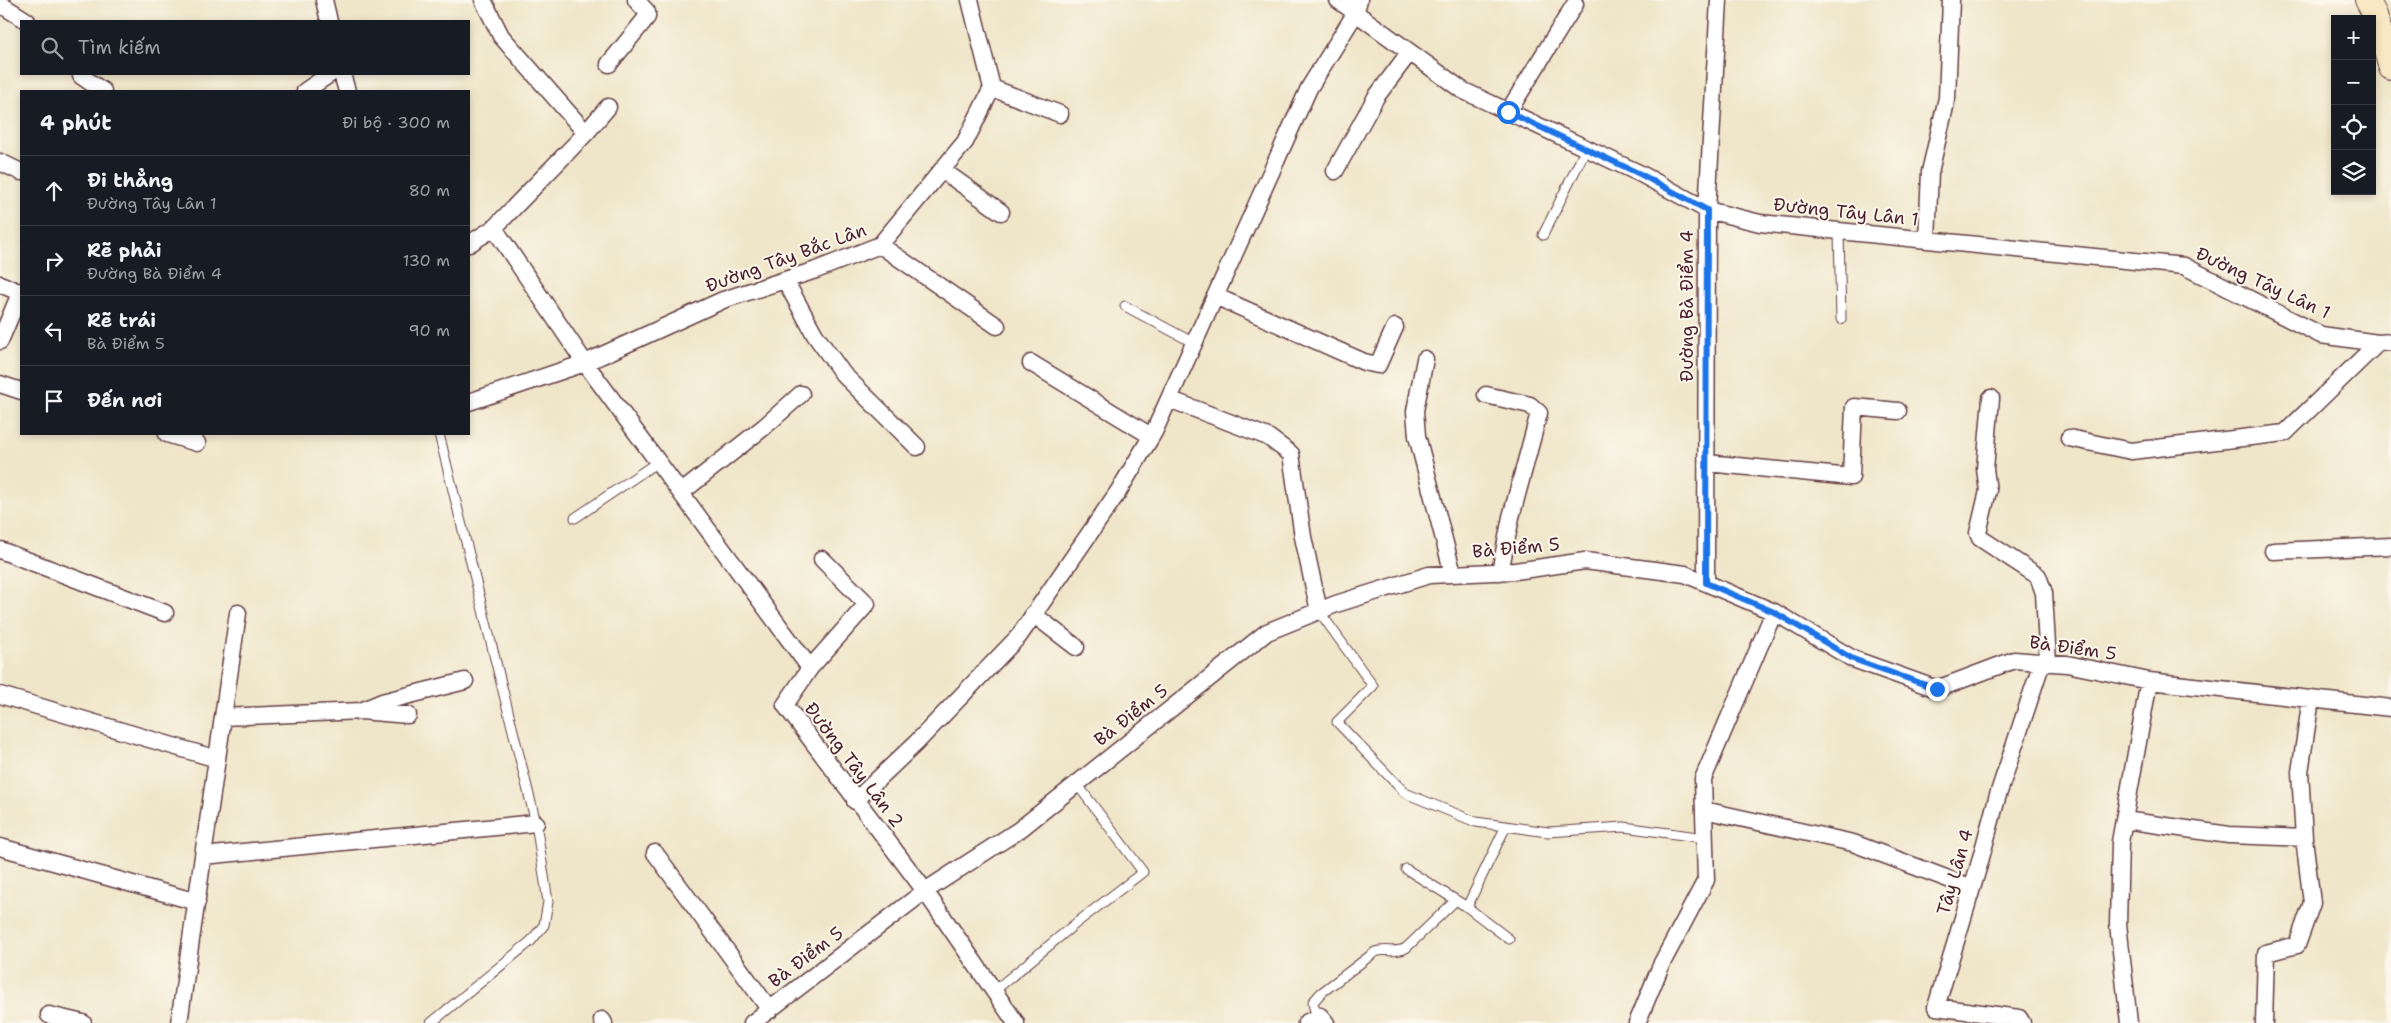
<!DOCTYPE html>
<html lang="vi">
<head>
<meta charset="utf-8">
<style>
  :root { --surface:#171b24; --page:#242831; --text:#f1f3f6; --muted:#9ea1a6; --line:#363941 }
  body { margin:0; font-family:"Shantell Sans",sans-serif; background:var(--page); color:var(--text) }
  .controls { position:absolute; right:15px; top:15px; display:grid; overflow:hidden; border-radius:0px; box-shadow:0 2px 8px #0003 }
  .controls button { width:45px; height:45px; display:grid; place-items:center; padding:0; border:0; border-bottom:1px solid var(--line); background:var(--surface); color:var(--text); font:25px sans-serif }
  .stop { position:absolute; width:15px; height:15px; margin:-11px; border:4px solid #1a73e8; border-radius:50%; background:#fff }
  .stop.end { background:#1a73e8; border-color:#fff; box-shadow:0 1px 5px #0008 }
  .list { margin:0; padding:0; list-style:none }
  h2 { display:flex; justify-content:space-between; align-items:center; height:65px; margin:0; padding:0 20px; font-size:21px }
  h2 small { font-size:16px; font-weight:400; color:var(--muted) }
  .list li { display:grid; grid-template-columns:32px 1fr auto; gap:15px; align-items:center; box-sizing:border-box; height:70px; padding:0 20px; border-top:1px solid var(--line) }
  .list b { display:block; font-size:19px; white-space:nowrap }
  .list p { margin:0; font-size:16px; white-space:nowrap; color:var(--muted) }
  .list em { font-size:16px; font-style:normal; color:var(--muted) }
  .icon { flex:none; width:28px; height:28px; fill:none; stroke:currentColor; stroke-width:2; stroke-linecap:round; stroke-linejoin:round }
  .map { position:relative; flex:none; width:2391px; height:1023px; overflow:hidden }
  .search { position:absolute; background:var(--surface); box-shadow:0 2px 8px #0003; left:20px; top:20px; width:450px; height:55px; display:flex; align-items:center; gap:12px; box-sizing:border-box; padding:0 18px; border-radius:0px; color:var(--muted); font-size:19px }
  .panel { position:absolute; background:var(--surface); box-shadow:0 2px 8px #0003; left:20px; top:90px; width:450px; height:345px; border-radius:0px }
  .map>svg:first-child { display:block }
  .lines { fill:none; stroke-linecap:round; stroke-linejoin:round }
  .lane-casing { stroke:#633d43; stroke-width:11 }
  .street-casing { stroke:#633d43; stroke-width:19 }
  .secondary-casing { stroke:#633d43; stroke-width:26 }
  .lane { stroke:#fff; stroke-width:9 }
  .street { stroke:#fff; stroke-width:16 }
  .secondary { stroke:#f8e8c3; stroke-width:24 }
  .route { stroke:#1a73e8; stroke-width:6 }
  .labels { text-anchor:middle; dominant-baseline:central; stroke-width:4; stroke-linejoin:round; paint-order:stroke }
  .street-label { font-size:18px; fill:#4a1f2b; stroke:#fbf7ec }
</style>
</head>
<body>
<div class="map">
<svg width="2391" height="1023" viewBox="0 0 2391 1023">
  <rect width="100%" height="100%" fill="#fbf7ec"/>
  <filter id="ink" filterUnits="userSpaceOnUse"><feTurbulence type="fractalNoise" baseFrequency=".02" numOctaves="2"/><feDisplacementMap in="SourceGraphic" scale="10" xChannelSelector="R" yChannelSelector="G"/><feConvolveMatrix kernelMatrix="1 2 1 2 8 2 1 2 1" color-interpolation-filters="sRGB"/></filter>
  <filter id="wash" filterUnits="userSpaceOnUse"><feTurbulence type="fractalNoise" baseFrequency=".0096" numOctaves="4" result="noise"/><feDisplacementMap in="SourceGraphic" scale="20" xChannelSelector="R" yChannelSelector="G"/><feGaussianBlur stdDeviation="1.12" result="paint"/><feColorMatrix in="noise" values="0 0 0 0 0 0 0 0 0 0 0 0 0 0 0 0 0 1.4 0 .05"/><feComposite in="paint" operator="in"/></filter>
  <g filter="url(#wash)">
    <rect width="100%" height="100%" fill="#efe5c8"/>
  </g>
  <g filter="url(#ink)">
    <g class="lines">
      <!-- lane casing -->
      <g class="lane-casing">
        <path id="lane" d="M1839,231L1841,319
          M1543,235L1586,149
          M1125,306L1194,343
          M575,518L659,461
          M1319,611L1373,686L1337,722L1405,793L1476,822L1548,832L1624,827L1705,838
          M1406,869L1467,907L1509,939
          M1467,907L1506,826
          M994,991L1075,924L1143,872L1077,784
          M1320,1016L1314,1008L1313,1002L1321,993L1375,952C1386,948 1396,954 1406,948L1456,900
          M431,1023L531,941L544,925L548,902L536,823L439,434"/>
      </g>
      <!-- street casing -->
      <g class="street-casing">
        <path id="street" d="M324,0L329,21
          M483,0L501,36L586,133
          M1338,0L1462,90L1641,174L1707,210L1760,223L2184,266L2321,335L2378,343L2391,342
          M0,4L27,21
          M609,64L647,17V12L636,0
          M342,74L347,91
          M81,76L103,91
          M992,88L1060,114
          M305,91L330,74
          M1508,112L1575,4
          M0,162L21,172
          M942,170L1001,212
          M1335,171L1376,97L1409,53
          M494,228L585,363L810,668L785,705L925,891L1016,1023
          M1927,240L1930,172L1947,98L1951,0
          M469,244L494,228L586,133L608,107
          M880,245L997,326
          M785,280L815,335L843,374L917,447
          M0,284L21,293
          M1215,296L1364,362L1378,365L1395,327
          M0,341L21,291
          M1425,359L1415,411L1417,436L1453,574
          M1031,363L1151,436
          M0,384L21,391
          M1486,395L1530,405L1539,413L1511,517L1500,572
          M1991,398L1985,469L1988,491L1978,533L1980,538L2038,576L2044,593L2048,663
          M1169,399L1268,437L1291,454L1303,537L1319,611
          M469,402L585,363L723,300L816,270L880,245L965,142L992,88L970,0
          M167,434L197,443
          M2069,438L2131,451L2285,433L2378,343
          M1707,463L1851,477L1854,407L1898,411
          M682,492L764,427L801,394
          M0,550L165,613
          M2273,551L2391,546
          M1706,583L1707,210L1719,0
          M1033,614L1076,647
          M810,668L867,604L822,559
          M0,695L217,759
          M363,710L382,702L465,681
          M223,717L361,711L408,715
          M855,801L916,743L1019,636L1118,492L1154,432L1309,88L1355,14L1359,0
          M1704,810L1853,843L1972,888
          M2124,820L2229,835L2304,838
          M0,847L197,902
          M655,853L770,1010
          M203,856L536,823
          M49,1015L83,1023
          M602,1020L604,1023
          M179,1023L238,613
          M752,1023L925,891L1019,830L1267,632L1336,604L1429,575L1515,571L1585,561L1685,574L1774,612L1853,659L1937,689L2014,660L2067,664L2149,681L2391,708
          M1306,1023L1320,1016L1326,1023
          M1637,1023L1662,963L1706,880L1703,779L1774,612
          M2022,1023L2019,1018L1936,1007L1979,865L1997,798L2042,662
          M2129,1023L2118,924L2120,842L2149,681
          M2264,1023L2266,953L2297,945L2312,903L2304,838L2300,772L2311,699"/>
      </g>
      <!-- secondary casing -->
      <g class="secondary-casing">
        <path id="secondary" d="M2367,0L2375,15L2391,68"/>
      </g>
      <!-- lane -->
      <use href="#lane" class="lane"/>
      <!-- street -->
      <use href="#street" class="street"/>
      <!-- secondary -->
      <use href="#secondary" class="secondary"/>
    </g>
  </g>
  <g class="lines" filter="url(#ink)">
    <!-- route -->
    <path class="route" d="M1508,112L1640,174L1707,210L1706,583L1774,612L1853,659L1937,689"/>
  </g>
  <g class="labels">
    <!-- street labels -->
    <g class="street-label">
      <text transform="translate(1846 212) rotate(6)">Đường Tây Lân 1</text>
      <text transform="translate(786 258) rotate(-20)">Đường Tây Bắc Lân</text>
      <text transform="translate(2263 283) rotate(25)">Đường Tây Lân 1</text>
      <text transform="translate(1687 306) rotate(-90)">Đường Bà Điểm 4</text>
      <text transform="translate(1516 548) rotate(-5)">Bà Điểm 5</text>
      <text transform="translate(2073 648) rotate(8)">Bà Điểm 5</text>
      <text transform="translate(1131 715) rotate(-38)">Bà Điểm 5</text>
      <text transform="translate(854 765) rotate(53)">Đường Tây Lân 2</text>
      <text transform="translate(1955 872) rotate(-74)">Tây Lân 4</text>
      <text transform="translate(806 957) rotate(-37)">Bà Điểm 5</text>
    </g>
  </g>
</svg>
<div class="controls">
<button>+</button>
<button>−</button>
<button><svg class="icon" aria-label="locate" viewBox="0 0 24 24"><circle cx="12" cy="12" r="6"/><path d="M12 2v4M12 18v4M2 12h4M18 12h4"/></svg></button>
<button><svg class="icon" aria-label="layers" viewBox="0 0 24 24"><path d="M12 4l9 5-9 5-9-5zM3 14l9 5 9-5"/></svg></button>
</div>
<div class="stop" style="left:1508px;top:112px"></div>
<div class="stop end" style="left:1937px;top:689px"></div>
<div class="search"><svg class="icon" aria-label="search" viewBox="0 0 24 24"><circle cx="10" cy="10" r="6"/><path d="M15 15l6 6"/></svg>Tìm kiếm</div>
<section class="panel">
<h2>4 phút<small>Đi bộ · 300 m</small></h2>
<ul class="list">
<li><svg class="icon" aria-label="ahead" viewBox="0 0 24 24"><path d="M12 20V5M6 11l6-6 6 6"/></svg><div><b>Đi thẳng</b><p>Đường Tây Lân 1</p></div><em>80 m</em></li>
<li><svg class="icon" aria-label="right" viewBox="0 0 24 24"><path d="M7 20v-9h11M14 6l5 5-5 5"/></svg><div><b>Rẽ phải</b><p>Đường Bà Điểm 4</p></div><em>130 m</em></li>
<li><svg class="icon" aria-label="left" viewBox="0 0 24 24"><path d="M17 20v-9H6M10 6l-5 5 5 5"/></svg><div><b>Rẽ trái</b><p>Bà Điểm 5</p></div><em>90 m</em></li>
<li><svg class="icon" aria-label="arrive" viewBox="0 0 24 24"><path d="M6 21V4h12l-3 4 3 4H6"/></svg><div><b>Đến nơi</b></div></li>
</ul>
</section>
</div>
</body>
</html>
